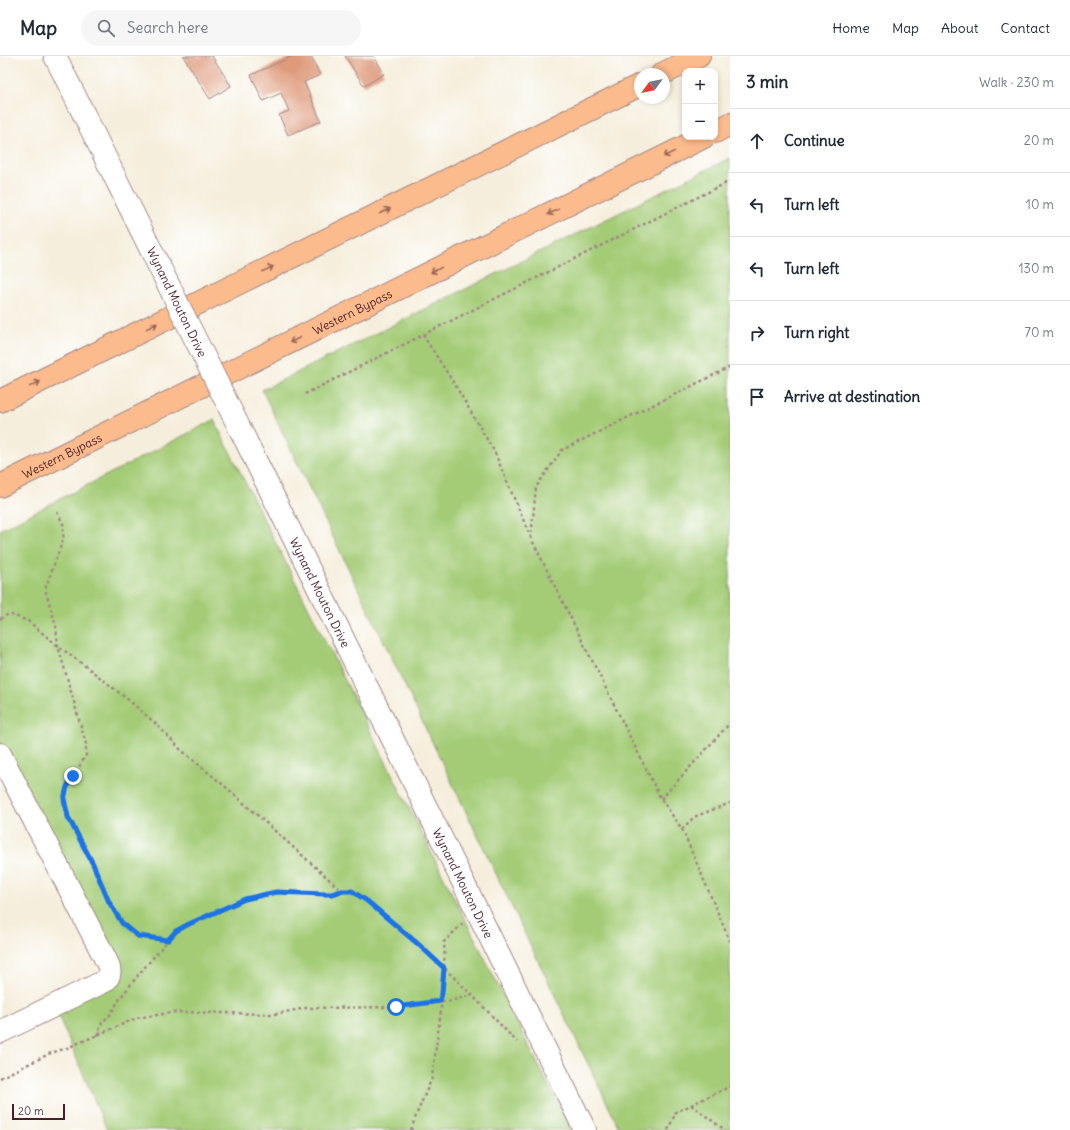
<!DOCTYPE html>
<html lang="en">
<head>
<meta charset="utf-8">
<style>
  :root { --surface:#fff; --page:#f6f6f7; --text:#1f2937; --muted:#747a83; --line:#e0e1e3 }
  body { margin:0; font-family:Delius,sans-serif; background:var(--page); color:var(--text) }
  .controls { position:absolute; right:12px; top:12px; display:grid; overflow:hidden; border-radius:8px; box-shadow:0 2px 6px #0003 }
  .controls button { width:36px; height:36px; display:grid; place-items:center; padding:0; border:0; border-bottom:1px solid var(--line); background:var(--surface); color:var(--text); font:20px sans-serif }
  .compass { position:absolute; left:634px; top:12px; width:36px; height:36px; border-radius:50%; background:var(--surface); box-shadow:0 2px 6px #0003; rotate:237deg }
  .scale { position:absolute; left:12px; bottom:10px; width:53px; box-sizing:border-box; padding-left:4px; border:2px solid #4a1f2b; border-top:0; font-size:11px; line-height:14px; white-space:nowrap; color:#4a1f2b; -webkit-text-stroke:3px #fff; paint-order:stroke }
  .stop { position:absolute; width:12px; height:12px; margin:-9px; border:3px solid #1a73e8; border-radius:50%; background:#fff }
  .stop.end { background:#1a73e8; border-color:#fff; box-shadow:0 1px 4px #0008 }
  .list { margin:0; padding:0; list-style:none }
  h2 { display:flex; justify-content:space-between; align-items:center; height:52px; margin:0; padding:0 16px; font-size:17px }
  h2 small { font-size:13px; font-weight:400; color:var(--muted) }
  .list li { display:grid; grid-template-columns:26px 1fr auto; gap:12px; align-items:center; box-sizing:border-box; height:64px; padding:0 16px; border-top:1px solid var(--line) }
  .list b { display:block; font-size:15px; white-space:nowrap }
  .list em { font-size:13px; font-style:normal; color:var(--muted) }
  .icon { flex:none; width:22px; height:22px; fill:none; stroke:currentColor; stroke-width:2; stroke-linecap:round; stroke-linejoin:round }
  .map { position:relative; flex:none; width:730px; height:1074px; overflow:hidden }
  header { display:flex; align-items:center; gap:24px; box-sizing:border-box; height:56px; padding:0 20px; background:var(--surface); border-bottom:1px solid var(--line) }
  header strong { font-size:19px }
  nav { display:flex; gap:22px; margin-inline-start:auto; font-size:14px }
  .search { width:280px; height:36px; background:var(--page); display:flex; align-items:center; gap:10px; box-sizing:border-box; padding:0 14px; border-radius:22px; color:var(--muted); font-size:15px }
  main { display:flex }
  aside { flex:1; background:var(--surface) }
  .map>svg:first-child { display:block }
  .green { fill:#a4cc77; stroke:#777651 }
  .building { fill:#de9a7a }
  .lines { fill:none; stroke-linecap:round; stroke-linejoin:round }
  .minor-casing { stroke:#a08684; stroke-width:24 }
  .highway-casing { stroke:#a08684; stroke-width:24 }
  .path { stroke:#a08684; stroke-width:2.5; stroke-dasharray:3 3; stroke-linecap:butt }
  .minor { stroke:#fff; stroke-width:22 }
  .highway { stroke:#fbbb8d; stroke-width:22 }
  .minor-bridge-casing { stroke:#a08684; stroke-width:24; stroke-linecap:butt }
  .minor-bridge { stroke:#fff; stroke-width:22 }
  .oneway { stroke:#9a6557 }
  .route { stroke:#1a73e8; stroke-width:5 }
  .labels { text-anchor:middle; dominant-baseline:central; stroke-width:3; stroke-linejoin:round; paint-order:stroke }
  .street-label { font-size:12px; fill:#4a1f2b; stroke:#fff }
</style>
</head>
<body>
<header>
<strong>Map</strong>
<div class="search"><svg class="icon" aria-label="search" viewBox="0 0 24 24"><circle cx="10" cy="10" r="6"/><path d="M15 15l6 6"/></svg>Search here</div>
<nav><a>Home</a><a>Map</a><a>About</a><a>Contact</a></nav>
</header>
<main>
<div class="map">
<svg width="730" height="1074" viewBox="0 0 730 1074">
  <rect width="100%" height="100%" fill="#fff"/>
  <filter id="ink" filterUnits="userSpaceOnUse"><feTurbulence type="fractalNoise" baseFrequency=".025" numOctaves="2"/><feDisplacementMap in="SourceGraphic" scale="8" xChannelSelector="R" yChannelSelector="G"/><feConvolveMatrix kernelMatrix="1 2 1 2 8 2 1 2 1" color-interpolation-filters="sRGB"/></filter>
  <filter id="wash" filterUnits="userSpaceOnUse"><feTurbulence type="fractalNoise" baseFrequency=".012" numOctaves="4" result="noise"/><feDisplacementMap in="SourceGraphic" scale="16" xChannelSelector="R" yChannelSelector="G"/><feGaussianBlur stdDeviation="0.9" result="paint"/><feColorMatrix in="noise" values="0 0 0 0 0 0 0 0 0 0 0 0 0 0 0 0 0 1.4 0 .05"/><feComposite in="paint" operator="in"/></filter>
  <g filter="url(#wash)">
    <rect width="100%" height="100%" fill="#f5eedc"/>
    <!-- green -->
    <path class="green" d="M730,102V1074H620L262,334Z
      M214,364L571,1074H107L56,954L116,924L0,693V474Z"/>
    <g id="blocks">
      <!-- building -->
      <path class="building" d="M183,0H212L231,30L210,43Z
        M293,0H311L320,19L304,26L321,65L288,79L279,59L289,55L281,37L263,45L251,19Z
        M345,0H374L384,18L364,30Z"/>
    </g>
  </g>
  <g filter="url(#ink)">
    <use href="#blocks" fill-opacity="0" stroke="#a08684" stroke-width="1"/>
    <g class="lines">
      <!-- minor casing -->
      <g class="minor-casing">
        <g id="minor">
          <path d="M55,0L158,208"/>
          <path id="s1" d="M244,381L585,1074"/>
          <path d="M0,698L106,904C110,912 112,919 105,925L0,976"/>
        </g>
      </g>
      <!-- highway casing -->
      <g class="highway-casing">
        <g id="highway">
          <path d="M662,18L699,0"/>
          <path d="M715,76L730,68"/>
          <path d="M0,345L640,29"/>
          <path id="s2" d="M0,430L704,81"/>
        </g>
      </g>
      <!-- path -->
      <path class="path" d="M423,279L455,329L494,395L531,482
        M730,311L562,394L536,431L531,482L661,743L682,773L730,885
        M305,338L730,125
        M57,456L64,470L63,484L45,533L56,570L58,590L86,688V699L67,731L64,743L69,761L93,808L109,846L122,867L138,880L168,885
        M0,563L9,558L28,565L58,590L88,612L131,646L155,667L180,693L228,733L341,834
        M661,743L730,667
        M682,773L694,761L730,747
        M97,980L102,966L110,959L121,941L139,918L176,875L189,868L245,843L276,836L332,838L342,835H352L367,845L418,887L472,939L517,986
        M0,1022L51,997L67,992L137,962L157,959L174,956L275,958L306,952L396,951L450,945L472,939
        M691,1049L725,1074
        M411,1074L417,1057L432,1022L441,954C441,946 442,943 442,935C444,919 445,902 444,886L463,867
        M668,1074L676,1056L729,1031L730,1029"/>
      <!-- minor -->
      <use href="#minor" class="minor"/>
      <!-- highway -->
      <use href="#highway" class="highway"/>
      <!-- minor-bridge casing -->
      <g class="minor-bridge-casing">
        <path id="minor-bridge" d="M158,208L244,381"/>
      </g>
      <!-- minor-bridge -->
      <use href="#minor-bridge" class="minor-bridge"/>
    </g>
    <!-- one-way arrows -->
    <defs><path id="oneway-shaft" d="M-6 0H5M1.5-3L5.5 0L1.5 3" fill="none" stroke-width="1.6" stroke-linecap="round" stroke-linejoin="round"/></defs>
    <g class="oneway">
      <use href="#oneway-shaft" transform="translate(669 98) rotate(154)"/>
      <use href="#oneway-shaft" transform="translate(385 155) rotate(-26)"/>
      <use href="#oneway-shaft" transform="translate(553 156) rotate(154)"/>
      <use href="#oneway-shaft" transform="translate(268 213) rotate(-26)"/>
      <use href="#oneway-shaft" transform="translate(436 214) rotate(154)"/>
      <use href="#oneway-shaft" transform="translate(152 270) rotate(-26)"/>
      <use href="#oneway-shaft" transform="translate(295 284) rotate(154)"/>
      <use href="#oneway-shaft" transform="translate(35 328) rotate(-26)"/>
    </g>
  </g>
  <g class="lines" filter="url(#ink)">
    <!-- route -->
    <path class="route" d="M73,720L67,731L64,743L68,761L93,808L109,846L122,867L138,880L168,884L176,875L189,868L245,843L276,836L324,838H332L342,835H352L367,845L418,888L444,912L442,937L440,945L396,951"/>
  </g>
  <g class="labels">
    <!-- street labels -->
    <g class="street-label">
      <text transform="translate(177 246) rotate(64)">Wynand Mouton Drive</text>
      <text stroke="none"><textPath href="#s2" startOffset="393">Western Bypass</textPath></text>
      <text stroke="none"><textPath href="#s2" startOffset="69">Western Bypass</textPath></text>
      <text stroke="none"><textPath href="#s1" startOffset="173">Wynand Mouton Drive</textPath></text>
      <text stroke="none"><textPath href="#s1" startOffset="497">Wynand Mouton Drive</textPath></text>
    </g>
  </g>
</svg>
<div class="controls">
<button>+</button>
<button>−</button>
</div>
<svg class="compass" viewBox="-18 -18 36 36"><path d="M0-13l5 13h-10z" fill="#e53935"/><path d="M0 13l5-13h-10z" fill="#747a83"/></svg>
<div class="scale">20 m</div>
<div class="stop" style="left:396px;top:951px"></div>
<div class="stop end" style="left:73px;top:720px"></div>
</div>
<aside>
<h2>3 min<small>Walk · 230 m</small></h2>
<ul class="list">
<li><svg class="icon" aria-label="ahead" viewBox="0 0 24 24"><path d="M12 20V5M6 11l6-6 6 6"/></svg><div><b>Continue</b></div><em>20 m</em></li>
<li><svg class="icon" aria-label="left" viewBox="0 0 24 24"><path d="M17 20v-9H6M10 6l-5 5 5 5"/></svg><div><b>Turn left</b></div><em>10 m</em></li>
<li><svg class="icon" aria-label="left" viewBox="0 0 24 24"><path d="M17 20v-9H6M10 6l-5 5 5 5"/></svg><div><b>Turn left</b></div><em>130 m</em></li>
<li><svg class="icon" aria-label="right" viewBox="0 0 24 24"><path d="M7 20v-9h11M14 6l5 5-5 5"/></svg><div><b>Turn right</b></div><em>70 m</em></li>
<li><svg class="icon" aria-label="arrive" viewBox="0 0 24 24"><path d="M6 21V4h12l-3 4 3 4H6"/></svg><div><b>Arrive at destination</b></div></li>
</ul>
</aside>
</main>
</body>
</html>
